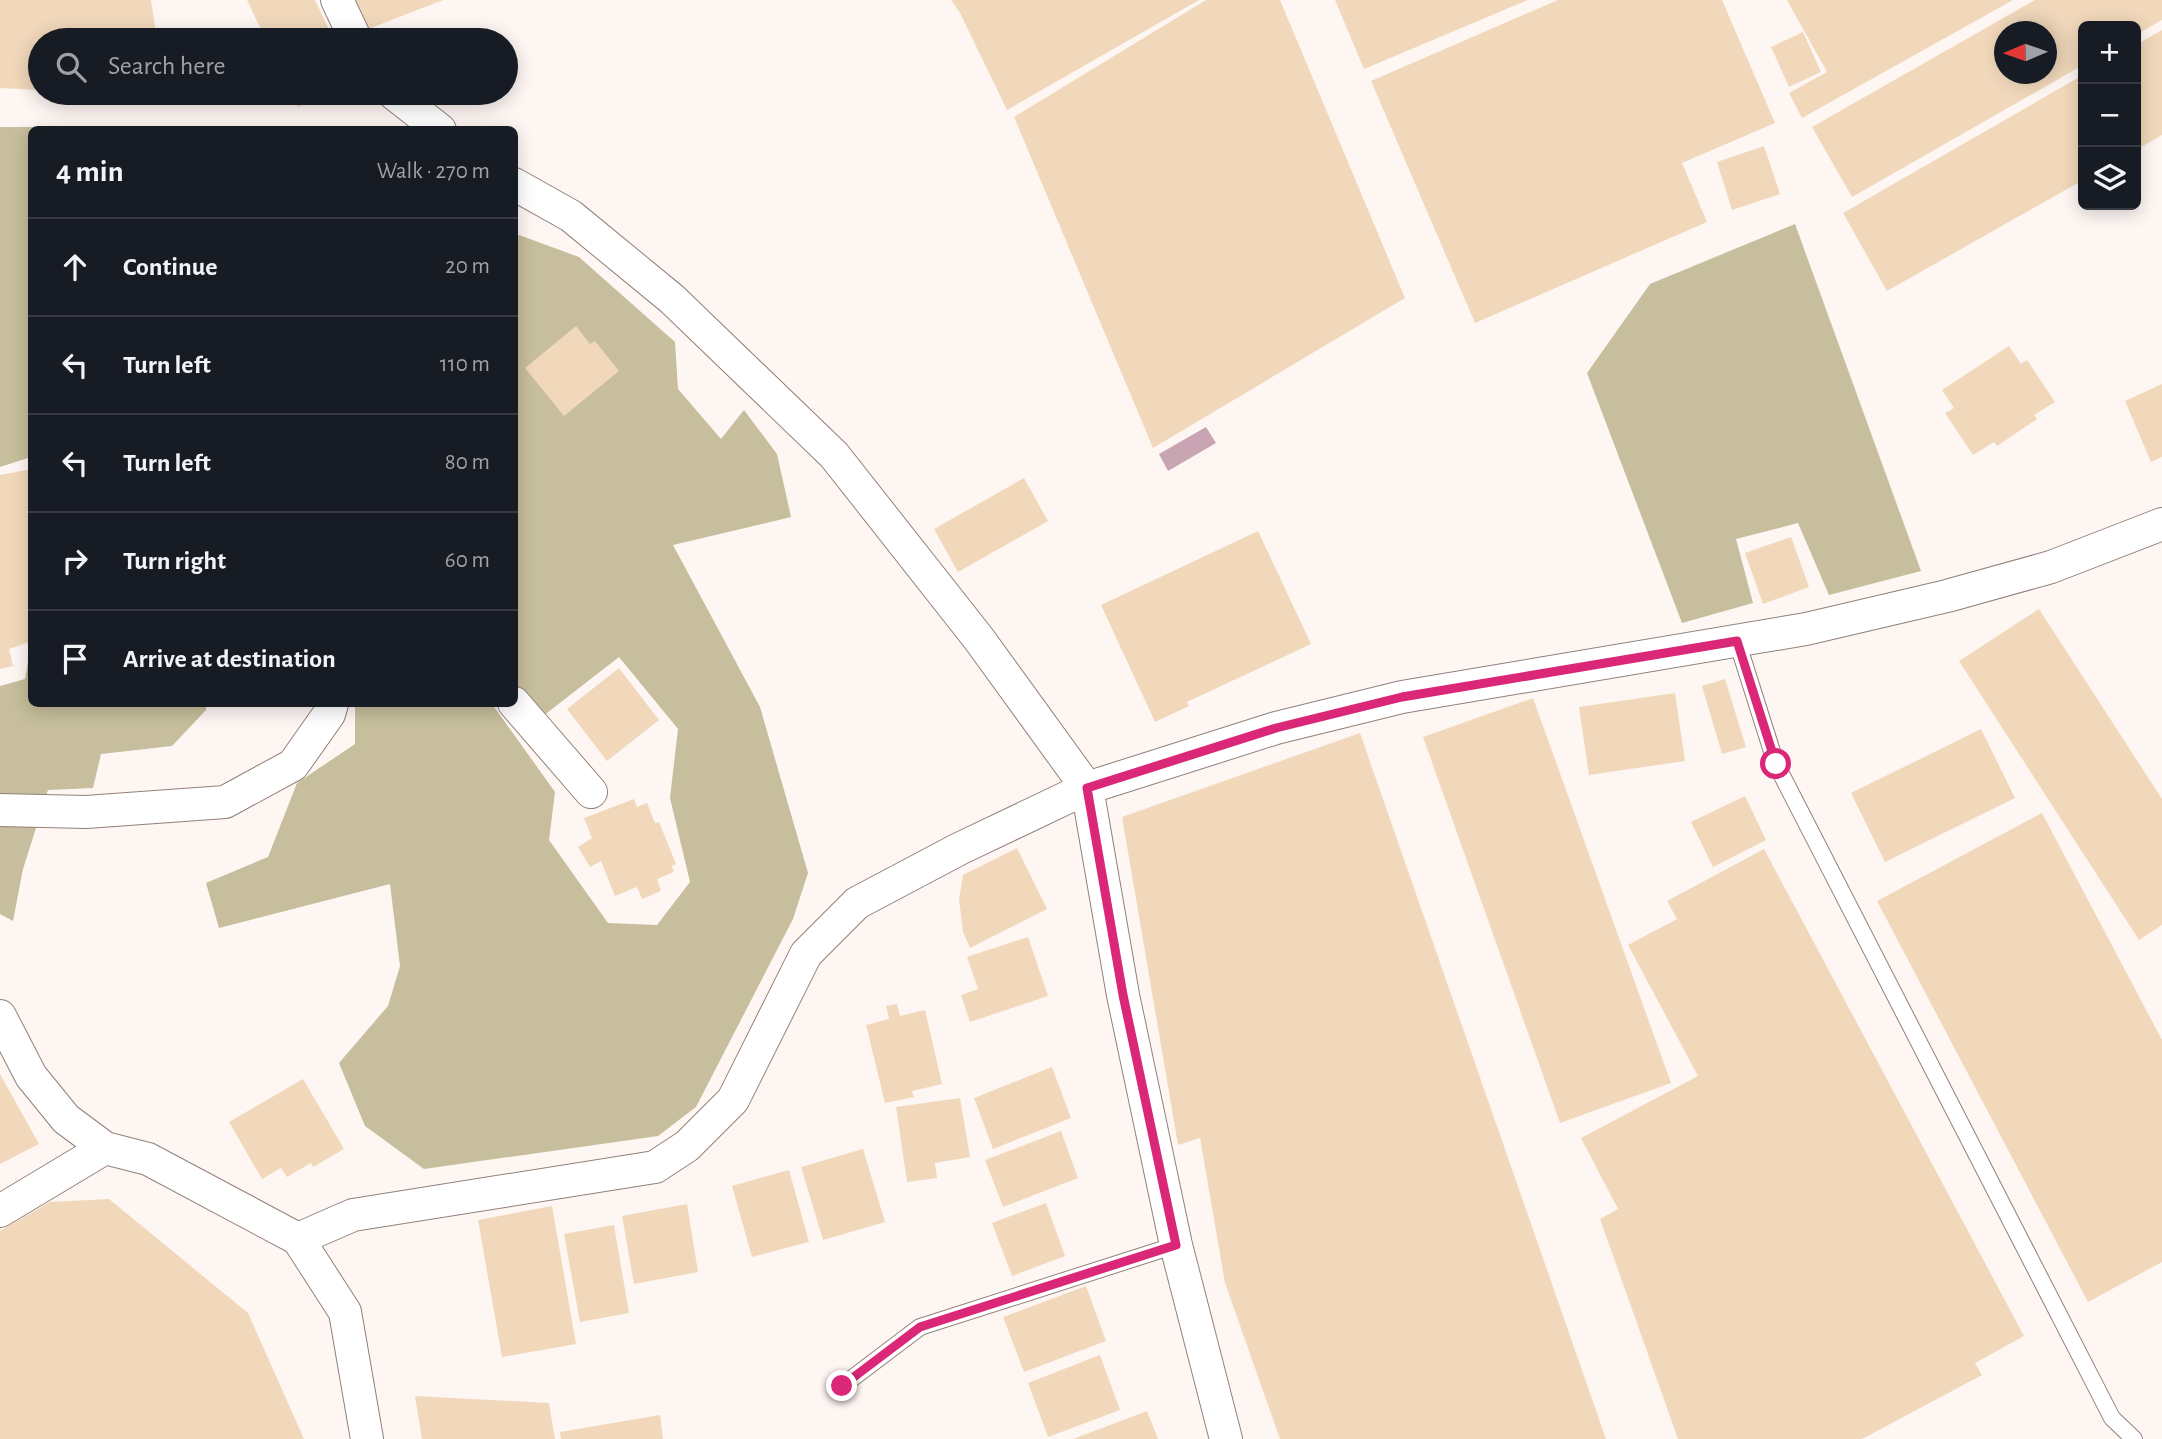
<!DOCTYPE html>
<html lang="en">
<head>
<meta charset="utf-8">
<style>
  :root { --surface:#171b24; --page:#20242c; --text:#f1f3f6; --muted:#9ea1a6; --line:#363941 }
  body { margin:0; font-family:"Alegreya Sans",sans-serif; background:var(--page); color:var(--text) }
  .controls { position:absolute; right:21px; top:21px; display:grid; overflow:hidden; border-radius:10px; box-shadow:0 4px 18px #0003 }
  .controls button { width:63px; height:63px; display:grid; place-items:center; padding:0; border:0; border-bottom:2px solid var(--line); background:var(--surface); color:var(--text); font:35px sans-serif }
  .compass { position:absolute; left:1994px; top:21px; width:63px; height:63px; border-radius:50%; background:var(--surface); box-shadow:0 4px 18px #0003; rotate:268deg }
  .stop { position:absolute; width:21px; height:21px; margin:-16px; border:5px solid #db2777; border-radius:50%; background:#fff }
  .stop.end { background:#db2777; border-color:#fff; box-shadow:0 2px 7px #0008 }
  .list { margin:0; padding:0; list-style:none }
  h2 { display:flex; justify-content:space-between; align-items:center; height:91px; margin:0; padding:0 28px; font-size:30px }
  h2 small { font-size:23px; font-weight:400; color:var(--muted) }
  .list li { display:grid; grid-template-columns:46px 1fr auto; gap:21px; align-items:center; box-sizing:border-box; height:98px; padding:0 28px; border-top:2px solid var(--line) }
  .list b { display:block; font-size:26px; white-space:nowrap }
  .list em { font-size:23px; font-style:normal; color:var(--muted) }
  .icon { flex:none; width:38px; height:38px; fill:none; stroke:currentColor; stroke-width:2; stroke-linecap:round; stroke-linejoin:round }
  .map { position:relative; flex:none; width:2162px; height:1439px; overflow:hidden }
  .search { position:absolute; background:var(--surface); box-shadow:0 4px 18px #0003; left:28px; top:28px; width:490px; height:77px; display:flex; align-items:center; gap:18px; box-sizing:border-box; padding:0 24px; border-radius:38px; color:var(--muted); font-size:26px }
  .panel { position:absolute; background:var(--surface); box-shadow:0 4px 18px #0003; left:28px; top:126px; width:490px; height:581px; border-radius:10px }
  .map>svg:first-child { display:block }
  .forest { fill:#c6be9c }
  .water { fill:#c9a4b2 }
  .building { fill:#f1d8bb; fill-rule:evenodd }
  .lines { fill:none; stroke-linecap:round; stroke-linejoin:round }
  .service-casing { stroke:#928079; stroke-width:18 }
  .minor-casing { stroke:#928079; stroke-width:34 }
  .service { stroke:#fff; stroke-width:16 }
  .minor { stroke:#fff; stroke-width:32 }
  .route { stroke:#db2777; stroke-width:9 }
</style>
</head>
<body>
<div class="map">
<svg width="2162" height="1439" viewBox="0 0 2162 1439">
  <rect width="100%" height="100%" fill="#fef6f3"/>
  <!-- forest -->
  <path class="forest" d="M0,127H143L150,129L32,130L31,457L0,467Z
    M1795,224L1921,571L1829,595L1798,523L1736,539L1753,603L1682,623L1587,373L1650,284Z
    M519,235L579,257L675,342L678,389L721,439L744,410L777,454L791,517L673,545L760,707L808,873L793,919L696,1107L658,1136L424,1169L365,1126L339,1063L388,1006L400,966L390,884L219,928L206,883L268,857L297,783L355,744V704H492L555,792L549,840L608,923L657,925L690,882L670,798L678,729L619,657L543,716L515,684V238Z
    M31,655L32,704H206V710L172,746L101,754L93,788L48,790L23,869L13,921L0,914V686L25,679L29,656Z"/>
  <!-- water -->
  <path class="water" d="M1206,427L1216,443L1168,471L1159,454Z"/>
  <!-- building -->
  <path class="building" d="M0,0H151L157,40H40V90L0,88Z
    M247,0H315L334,40H266Z
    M351,0H443L363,31Z
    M951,0H1199L1007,110L960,13Z
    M1206,0H1280L1405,298L1153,448L1014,117Z
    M1335,0H1528L1364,69Z
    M1558,0H1722L1775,123L1682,163L1707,222L1475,323L1371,81Z
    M1787,0H2013L1802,118L1789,93L1827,72Z
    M2035,0H2162V20L2136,35V26H2083V65L1852,197L1812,127ZM2004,32H2046V74H2004Z
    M2162,30V135L2136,150V45Z
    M1803,32L1821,72L1789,87L1771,47Z
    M2083,75V180L1887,291L1843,213Z
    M131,93H165L166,97L131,95Z
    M291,93H328L298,107Z
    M1764,146L1780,194L1732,210L1717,162Z
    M576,326L590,344L595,341L619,371L564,416L525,368Z
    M2009,346L2021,364L2027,360L2055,402L2034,415L2037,419L1997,446L1994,442L1973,455L1945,413L1954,408L1942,390Z
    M2162,384V457L2151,462L2125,401Z
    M32,469V641L9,649L13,666L0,669V475Z
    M1024,478L1048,521L958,572L934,529Z
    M1258,531L1311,644L1187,702L1189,706L1155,722L1101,605Z
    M1791,537L1809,587L1763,604L1745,553Z
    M2039,609L2162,799V925L2139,940L1959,661Z
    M619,668L659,720L607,761L567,709Z
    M1725,679L1746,747L1722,754L1702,686Z
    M1675,693L1685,761L1589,775L1579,707Z
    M1533,698L1671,1083L1560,1123L1423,737Z
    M1981,729L2015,798L1885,862L1851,793Z
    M1360,733L1606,1439H1280L1225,1283L1200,1138L1178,1145L1122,817Z
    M1745,796L1766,840L1713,867L1691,822Z
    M634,799L637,807L647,803L655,823L659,822L676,864L672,866L674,872L657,879L661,891L642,899L637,887L615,896L601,861L590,867L578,847L592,838L584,818Z
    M2042,813L2162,1040V1262L2088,1302L1877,901Z
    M1017,848L1047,909L970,948L963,932L959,899L963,875Z
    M1764,849L2024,1336L1975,1363L1982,1375L1862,1439H1678L1600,1219L1618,1209L1581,1138L1698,1076L1628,945L1677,919L1667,901Z
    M1028,937L1048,996L970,1022L961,995L978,989L967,957Z
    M897,1004L900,1016L925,1010L942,1084L912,1091L914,1097L885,1103L866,1025L889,1019L886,1006Z
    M1052,1067L1071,1118L993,1149L974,1098Z
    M0,1074L39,1144L0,1164Z
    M303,1079L344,1149L313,1167L311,1163L287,1177L281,1168L262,1179L229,1122Z
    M960,1098L970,1157L935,1163L937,1178L907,1182L896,1107Z
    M1061,1131L1078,1178L1003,1207L985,1160Z
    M863,1149L885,1222L823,1240L801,1167Z
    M789,1170L809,1242L752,1257L732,1186Z
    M109,1199L248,1313L304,1439H0V1231L50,1202Z
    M1046,1203L1065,1256L1012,1276L992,1223Z
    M687,1204L698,1272L634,1284L622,1216Z
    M552,1206L576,1344L502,1357L478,1220Z
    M614,1225L629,1313L580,1322L564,1234Z
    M1086,1286L1106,1341L1024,1372L1003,1317Z
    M1100,1355L1120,1410L1048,1437L1028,1383Z
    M415,1396L549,1403L555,1439H422Z
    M1147,1411L1158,1439H1073Z
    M660,1415L663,1439H561L560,1432Z"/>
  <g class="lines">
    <!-- service casing -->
    <g class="service-casing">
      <path id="service" d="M1737,641L1776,764L2112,1418L2134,1439
        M842,1386L920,1327L1176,1245"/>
    </g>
    <!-- minor casing -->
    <g class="minor-casing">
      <path id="minor" d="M337,0L356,40
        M393,93L440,130
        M514,184L571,216L672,299L834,455L979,639L1087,788L1123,995L1176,1245L1226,1439
        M514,703L591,792
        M0,810L86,812L225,802L293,765L329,714L332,704
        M0,1016L31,1076L66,1119L105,1148
        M0,1211L105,1148L148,1159L298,1239L353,1215L655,1167L687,1146L733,1100L806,954L857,903L959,849L1087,788L1276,728L1402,697L1806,629L1947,596L2051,567L2162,524
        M298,1239L345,1312L367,1439"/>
    </g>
    <!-- service -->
    <use href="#service" class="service"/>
    <!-- minor -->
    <use href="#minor" class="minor"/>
  </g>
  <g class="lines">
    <!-- route -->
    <path class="route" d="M842,1386L920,1327L1176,1245L1123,995L1087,788L1276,728L1402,697L1737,641L1776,764"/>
  </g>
</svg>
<div class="controls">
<button>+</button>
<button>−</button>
<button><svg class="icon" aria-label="layers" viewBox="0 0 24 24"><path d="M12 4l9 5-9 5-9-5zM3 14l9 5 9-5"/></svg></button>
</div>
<svg class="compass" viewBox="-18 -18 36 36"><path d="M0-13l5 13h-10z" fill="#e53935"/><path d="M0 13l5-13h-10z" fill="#9ea1a6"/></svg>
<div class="stop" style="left:1776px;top:764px"></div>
<div class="stop end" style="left:842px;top:1386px"></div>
<div class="search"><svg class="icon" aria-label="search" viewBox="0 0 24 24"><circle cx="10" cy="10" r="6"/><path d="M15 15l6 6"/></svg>Search here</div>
<section class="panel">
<h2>4 min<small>Walk · 270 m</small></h2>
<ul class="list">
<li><svg class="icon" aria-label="ahead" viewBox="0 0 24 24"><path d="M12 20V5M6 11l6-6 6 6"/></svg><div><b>Continue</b></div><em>20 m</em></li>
<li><svg class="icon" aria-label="left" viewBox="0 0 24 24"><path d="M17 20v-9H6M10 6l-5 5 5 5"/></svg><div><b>Turn left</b></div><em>110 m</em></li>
<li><svg class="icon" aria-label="left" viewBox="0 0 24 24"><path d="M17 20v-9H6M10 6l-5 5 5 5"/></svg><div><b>Turn left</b></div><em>80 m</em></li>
<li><svg class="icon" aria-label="right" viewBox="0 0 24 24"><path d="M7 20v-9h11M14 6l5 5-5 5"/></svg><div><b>Turn right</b></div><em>60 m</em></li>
<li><svg class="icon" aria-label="arrive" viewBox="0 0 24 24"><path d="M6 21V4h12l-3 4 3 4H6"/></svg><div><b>Arrive at destination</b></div></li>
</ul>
</section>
</div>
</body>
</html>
